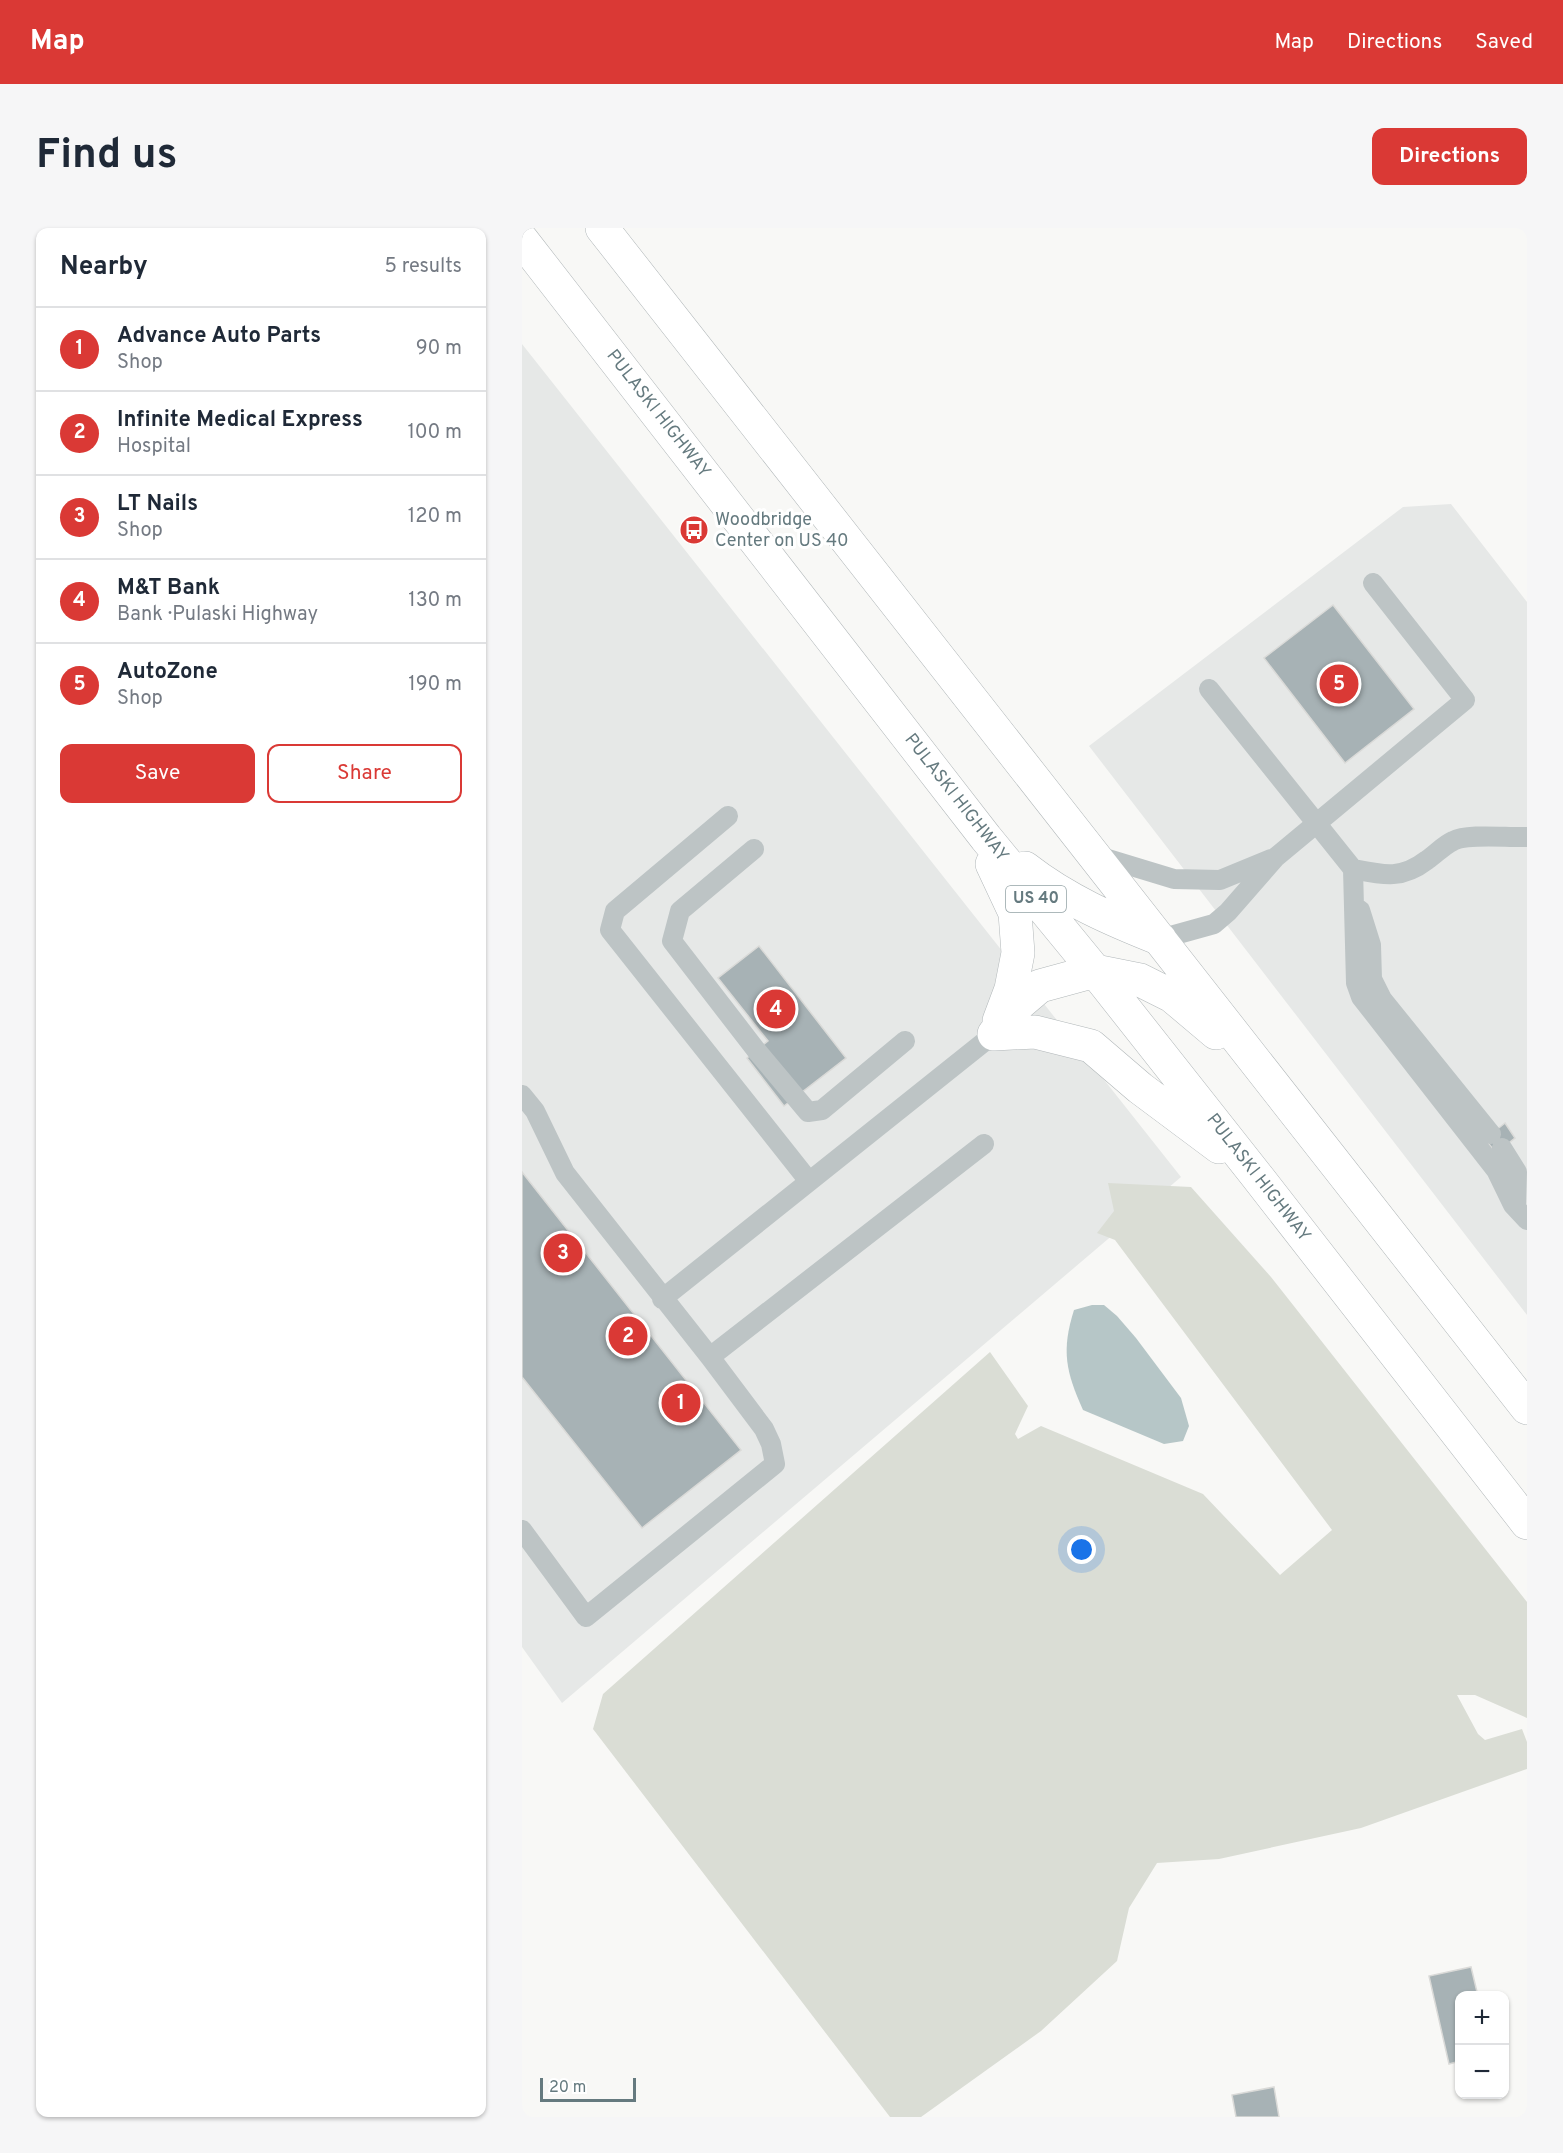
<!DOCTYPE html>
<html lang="en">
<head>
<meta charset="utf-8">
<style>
  :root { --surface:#fff; --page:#f6f6f7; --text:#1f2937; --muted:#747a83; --line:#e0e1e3; --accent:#da3935 }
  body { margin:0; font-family:Overpass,sans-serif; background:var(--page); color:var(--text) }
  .controls { position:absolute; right:18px; bottom:18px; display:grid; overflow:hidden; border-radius:12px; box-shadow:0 2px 4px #0004 }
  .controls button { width:54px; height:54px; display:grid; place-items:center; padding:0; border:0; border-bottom:2px solid var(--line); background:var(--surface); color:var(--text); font:30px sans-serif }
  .scale { position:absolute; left:18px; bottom:15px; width:96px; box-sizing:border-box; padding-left:6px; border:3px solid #657a7f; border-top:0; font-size:16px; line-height:21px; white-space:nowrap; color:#657a7f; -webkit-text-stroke:4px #fff; paint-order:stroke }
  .you { position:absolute; left:560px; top:1322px; width:21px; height:21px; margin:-15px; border:4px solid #fff; border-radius:50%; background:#1a73e8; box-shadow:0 0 0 9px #1a73e833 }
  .badge { display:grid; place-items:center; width:39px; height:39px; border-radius:50%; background:var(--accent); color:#fff; font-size:20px; font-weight:700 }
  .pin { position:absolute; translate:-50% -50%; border:3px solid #fff; box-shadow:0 2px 6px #0006 }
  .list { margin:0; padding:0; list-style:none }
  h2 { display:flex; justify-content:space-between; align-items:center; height:78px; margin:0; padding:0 24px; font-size:26px }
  h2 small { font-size:20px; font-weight:400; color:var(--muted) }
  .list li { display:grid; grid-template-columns:39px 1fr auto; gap:18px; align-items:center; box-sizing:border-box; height:84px; padding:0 24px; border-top:2px solid var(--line) }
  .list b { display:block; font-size:22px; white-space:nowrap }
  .list p { margin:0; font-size:20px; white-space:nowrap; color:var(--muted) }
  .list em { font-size:20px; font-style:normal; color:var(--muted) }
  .actions { display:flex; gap:12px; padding:18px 24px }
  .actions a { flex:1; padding:14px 0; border:2px solid var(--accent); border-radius:12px; text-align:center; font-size:21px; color:var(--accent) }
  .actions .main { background:var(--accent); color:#fff }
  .map { position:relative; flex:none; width:1005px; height:1889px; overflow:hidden; border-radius:12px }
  header { display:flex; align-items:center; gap:36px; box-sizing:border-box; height:84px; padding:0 30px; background:var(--accent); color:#fff }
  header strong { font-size:28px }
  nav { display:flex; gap:33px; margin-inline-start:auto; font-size:21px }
  .intro { display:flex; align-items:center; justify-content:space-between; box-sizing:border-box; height:144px; padding:0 36px }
  h1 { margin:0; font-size:42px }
  .button { padding:15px 27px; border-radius:12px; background:var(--accent); color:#fff; font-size:21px; font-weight:700 }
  main { display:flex; gap:36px; padding:0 36px }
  aside { flex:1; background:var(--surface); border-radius:12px; box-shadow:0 2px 4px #0004 }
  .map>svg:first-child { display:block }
  .built { fill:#e6e8e7 }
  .green { fill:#daddd5 }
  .water { fill:#b6c6c7 }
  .building { fill:#a7b2b5; stroke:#dadad8; stroke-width:1.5 }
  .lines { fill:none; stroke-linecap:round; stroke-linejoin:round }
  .highway-casing { stroke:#b1b7b9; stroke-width:34 }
  .lane { stroke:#bdc4c5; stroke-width:20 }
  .highway { stroke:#fff; stroke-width:33 }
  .labels { text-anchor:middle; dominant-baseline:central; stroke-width:6; stroke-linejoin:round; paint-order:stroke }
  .shield { fill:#fff; stroke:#93a2a5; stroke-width:1.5 }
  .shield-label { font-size:16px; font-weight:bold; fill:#657a7f }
  .street-label { font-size:18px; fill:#657a7f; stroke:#fff }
  .poi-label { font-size:18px; fill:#657a7f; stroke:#fff; text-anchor:start }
</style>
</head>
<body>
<header>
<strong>Map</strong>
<nav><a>Map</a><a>Directions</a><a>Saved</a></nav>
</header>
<div class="intro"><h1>Find us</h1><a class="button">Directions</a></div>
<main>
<aside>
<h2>Nearby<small>5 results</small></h2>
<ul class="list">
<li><span class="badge">1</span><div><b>Advance Auto Parts</b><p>Shop</p></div><em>90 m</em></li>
<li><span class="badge">2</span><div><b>Infinite Medical Express</b><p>Hospital</p></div><em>100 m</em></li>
<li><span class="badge">3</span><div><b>LT Nails</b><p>Shop</p></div><em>120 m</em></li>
<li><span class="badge">4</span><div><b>M&amp;T Bank</b><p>Bank · Pulaski Highway</p></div><em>130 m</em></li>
<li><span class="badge">5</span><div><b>AutoZone</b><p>Shop</p></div><em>190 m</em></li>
</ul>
<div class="actions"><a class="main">Save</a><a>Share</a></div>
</aside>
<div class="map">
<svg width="1005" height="1889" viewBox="0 0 1005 1889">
  <rect width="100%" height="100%" fill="#f8f8f6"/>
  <!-- built -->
  <path class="built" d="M0,116L659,949L40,1475L0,1419Z
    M929,276L1005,374V1087L567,518L881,279Z"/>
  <!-- green -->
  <path class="green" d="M586,955L669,959L749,1049L1005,1374V1490L953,1467H935L956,1506L963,1512L1000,1501L1005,1514V1541L839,1600L697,1631L635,1635L607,1680L595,1733L519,1803L399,1889H368L71,1501L81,1466L468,1124L506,1178L493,1206L496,1211L519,1198L681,1266L758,1347L810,1302L593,1012L575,1005L592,983Z"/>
  <!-- water -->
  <path class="water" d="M570,1077H582L595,1088L614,1110L659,1170L667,1198L661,1213L642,1216L561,1182C544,1144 539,1123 552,1082Z"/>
  <!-- building -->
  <path class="building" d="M811,377L892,481L823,535L742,430Z
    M237,718L324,830L262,878L225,830L246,813L196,750Z
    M983,895L993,910L974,925L963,911Z
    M0,944L219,1222L120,1300L0,1149Z
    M949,1739L955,1764H957L958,1768H938V1833L927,1836L907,1748Z
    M752,1859L757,1889H714L710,1867Z"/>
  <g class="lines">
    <!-- highway casing -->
    <g class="highway-casing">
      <path id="highway" d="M80,0L1005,1180
        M0,12L464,610L573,743L734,947L1005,1295
        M470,636L493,685L496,725L489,761L477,793
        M503,640C544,672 590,692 638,711
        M472,806L492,780L518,758L573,743L618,752L650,768L694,805
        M472,806L513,804L569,818L618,860L697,919"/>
    </g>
    <!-- lane -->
    <path class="lane" d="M687,461L831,641
      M206,588L93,683L88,702L286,952
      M1005,609C986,610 946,605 931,613C922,617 914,626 905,632C879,652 861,647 831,641L834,755L839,769L974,942L991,977L1005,992
      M232,621L158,683L150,713L234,822L286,884L300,882L383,813
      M573,627L652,651L698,652L749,631
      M838,682L849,717L850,751L860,771L969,906
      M638,711L692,696L706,684L754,629L943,472L851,355
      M0,867L13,883L43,945L188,1129L242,1201L249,1216L253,1236L64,1389L0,1302
      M980,920L995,944L994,980
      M140,1071L472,806
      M188,1129L462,916"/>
    <!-- highway -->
    <use href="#highway" class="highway"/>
  </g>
  <!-- icons -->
  <defs>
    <g id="bus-disc" transform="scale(1.5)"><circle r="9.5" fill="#da3935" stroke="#fff"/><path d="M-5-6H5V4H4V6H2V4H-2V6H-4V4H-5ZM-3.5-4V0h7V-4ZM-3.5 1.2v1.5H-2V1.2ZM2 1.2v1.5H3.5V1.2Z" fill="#fff"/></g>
  </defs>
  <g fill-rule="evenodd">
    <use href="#bus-disc" x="172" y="302"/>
  </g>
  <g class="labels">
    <!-- shield labels -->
    <rect class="shield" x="484" y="658" width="60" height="26" rx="4.5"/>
    <g class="shield-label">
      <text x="514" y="671">US 40</text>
    </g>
    <!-- street labels -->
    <g class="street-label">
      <text transform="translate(136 186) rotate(52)">PULASKI HIGHWAY</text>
      <text transform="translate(434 570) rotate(52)">PULASKI HIGHWAY</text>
      <text transform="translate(736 950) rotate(52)">PULASKI HIGHWAY</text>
    </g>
    <!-- poi labels -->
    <g class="poi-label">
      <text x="193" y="292">Woodbridge<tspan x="193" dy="21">Center on US 40</tspan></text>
    </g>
  </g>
</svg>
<div class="controls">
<button>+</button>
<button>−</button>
</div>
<div class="scale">20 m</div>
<div class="you"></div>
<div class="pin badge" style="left:159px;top:1175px">1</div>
<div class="pin badge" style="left:106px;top:1108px">2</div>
<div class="pin badge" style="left:41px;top:1025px">3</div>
<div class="pin badge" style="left:254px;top:781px">4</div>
<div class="pin badge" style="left:817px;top:456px">5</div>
</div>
</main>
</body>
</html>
